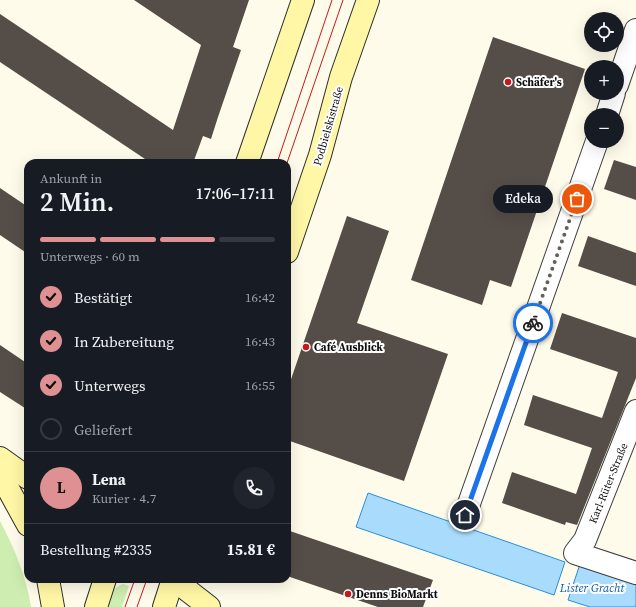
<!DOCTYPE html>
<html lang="de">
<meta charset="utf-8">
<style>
:root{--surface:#171b24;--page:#20242c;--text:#f1f3f6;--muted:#9ea1a6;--line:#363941;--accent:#df9093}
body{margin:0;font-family:"Source Serif 4",serif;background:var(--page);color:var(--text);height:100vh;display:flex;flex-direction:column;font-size:15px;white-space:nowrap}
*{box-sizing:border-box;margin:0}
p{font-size:13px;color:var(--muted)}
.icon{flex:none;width:22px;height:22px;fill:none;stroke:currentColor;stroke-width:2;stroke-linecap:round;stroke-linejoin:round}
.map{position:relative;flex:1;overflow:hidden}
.side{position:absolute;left:24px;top:159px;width:267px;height:424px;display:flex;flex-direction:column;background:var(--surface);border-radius:12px;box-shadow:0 4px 16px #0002}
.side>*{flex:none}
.buttons{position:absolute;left:584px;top:12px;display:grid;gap:8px}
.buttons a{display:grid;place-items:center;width:40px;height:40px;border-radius:50%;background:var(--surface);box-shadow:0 4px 16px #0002;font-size:20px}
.pin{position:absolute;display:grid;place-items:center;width:34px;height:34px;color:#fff;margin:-17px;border:2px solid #fff;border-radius:50%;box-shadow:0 1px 4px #0007}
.courier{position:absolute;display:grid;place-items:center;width:40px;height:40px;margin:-20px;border:3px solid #1a73e8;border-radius:50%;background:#fff;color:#222;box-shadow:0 1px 5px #0007}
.bubble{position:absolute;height:28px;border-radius:14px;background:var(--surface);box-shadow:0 4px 16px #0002;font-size:13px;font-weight:600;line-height:28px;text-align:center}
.overview em{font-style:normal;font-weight:600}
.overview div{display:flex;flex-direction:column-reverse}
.overview{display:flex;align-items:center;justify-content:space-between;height:68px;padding:0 16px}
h1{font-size:26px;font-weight:600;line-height:30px}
.bar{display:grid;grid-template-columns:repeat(4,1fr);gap:6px 4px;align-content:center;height:48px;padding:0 16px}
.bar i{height:5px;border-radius:3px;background:var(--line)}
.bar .on{background:var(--accent)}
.bar p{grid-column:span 4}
.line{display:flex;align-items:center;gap:10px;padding:0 16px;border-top:1px solid var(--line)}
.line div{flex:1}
.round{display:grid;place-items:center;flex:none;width:42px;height:42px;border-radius:21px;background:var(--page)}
ol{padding:0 16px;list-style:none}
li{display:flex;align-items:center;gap:12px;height:44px}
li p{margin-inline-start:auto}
li .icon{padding:4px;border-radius:50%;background:var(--accent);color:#111;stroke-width:4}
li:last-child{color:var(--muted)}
li i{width:22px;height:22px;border:2px solid var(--line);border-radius:50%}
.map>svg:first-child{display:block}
.green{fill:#ceedb0}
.water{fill:#a9dbfc;stroke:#298fda}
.building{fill:#554d47}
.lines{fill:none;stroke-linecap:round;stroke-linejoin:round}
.street-casing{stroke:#3f3f3f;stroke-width:24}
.secondary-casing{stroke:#2e2e2e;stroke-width:24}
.street{stroke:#fff;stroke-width:22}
.secondary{stroke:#fff7a5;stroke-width:22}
.tram{stroke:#c8171b;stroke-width:1}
.done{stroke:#61605a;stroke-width:4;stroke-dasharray:0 7.2}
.route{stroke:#1a73e8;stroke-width:5}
.poi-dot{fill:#c8171b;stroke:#fff;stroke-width:1.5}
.labels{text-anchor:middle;stroke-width:4;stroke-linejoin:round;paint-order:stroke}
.poi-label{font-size:11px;font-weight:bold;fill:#0c0c0c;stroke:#fff;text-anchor:start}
.street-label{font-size:11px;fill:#0c0c0c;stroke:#fff}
.water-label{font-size:12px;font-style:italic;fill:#0a5fa8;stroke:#fff}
</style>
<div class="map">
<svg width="636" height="607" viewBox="0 0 636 607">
<rect width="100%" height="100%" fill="#fffbea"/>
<g class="green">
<path d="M0 521C15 549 26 576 31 607H0Z"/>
<path d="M123 584 129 586 122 607H108C111 596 111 588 123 584Z"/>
</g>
<g class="water">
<path d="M368 493 565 562 554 595 356 527Z"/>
<path d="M580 564 636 584V607H590L568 600Z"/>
</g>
<g class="building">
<path d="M134 0H249L233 47 241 50 218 117 211 139 203 136 193 163H151L0 62V14L173 130 201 45Z"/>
<path d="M493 37 585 69 511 287 490 280 482 305 411 280Z"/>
<path d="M614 160 636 167V200L604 189Z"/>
<path d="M0 188 28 207V254L0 235Z"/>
<path d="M347 216 389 231 357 323 448 354 404 481 287 440V391Z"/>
<path d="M588 236 636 253V286L578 266Z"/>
<path d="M562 313 636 338V378L577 525 566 522 565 525 502 503 512 472 576 494 592 448 524 425 533 395 602 418 618 372 550 349Z"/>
<path d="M0 345 28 364V410L0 392Z"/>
<path d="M287 530 433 580 423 607H378L287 576Z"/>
</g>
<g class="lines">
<defs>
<g id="street">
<path d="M617 85 636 30"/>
<path d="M607 115 614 93"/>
<path d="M636 411 585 540 575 553 636 573"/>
<path d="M465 515 597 141"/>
</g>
<g id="secondary">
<path d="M247 163 303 0"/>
<path d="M287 252 320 155 341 77 368 0"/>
<path d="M0 458 28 478"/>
<path d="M0 474 28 525"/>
<path d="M48 579 53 607"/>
<path d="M173 579 209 607"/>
<path d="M96 607 105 579"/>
<path d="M164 607 173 579"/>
</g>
</defs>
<use href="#street" class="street-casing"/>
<use href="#secondary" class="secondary-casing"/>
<use href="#street" class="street"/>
<use href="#secondary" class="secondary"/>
<g class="tram">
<path d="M277 163 332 0"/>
<path d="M287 163 343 0"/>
<path d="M125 607 135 579"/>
<path d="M137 607 147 579"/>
</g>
</g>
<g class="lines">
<path class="done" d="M533 323 577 199"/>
<path class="route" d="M465 515 533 323"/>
</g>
<g class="poi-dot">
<circle cx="508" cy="82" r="4"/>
<circle cx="306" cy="347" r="4"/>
<circle cx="348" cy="594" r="4"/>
</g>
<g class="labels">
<g class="poi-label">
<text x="516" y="86">Schäfer's</text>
<text x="314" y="351">Café Ausblick</text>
<text x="356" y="598">Denns BioMarkt</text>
</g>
<g class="street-label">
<text transform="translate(328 126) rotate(-74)" y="4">Podbielskistraße</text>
<text transform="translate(608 483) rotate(-68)" y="4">Karl-Rüter-Straße</text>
</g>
<g class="water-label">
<text x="592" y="592">Lister Gracht</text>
</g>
</g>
</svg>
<div class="buttons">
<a><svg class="icon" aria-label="locate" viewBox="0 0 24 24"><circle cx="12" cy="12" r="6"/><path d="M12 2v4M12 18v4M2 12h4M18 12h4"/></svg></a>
<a>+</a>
<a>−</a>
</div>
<div class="pin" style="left:577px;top:199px;background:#ea580c"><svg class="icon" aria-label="bag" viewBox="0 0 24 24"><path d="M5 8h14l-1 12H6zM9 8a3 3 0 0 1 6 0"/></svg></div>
<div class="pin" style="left:465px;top:515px;background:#1f2937"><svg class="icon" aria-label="home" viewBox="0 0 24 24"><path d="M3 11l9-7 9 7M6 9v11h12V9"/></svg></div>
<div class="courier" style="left:533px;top:323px"><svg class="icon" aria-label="bike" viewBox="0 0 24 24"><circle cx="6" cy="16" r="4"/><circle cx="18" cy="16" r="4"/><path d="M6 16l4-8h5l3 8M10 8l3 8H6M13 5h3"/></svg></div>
<div class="bubble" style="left:493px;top:185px;width:60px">Edeka</div>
<section class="side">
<div class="overview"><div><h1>2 Min.</h1><p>Ankunft in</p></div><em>17:06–17:11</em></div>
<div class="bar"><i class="on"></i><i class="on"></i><i class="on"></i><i></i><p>Unterwegs · 60 m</p></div>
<ol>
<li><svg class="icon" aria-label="check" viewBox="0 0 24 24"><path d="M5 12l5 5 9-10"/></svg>Bestätigt<p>16:42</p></li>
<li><svg class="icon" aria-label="check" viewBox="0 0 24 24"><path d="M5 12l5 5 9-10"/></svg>In Zubereitung<p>16:43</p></li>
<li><svg class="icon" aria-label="check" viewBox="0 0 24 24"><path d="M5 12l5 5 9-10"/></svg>Unterwegs<p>16:55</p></li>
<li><i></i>Geliefert</li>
</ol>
<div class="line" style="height:72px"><b class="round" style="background:var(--accent);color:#111">L</b><div><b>Lena</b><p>Kurier · 4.7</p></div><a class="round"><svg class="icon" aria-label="phone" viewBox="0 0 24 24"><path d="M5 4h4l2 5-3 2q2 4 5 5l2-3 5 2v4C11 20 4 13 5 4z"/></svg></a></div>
<div class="line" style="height:52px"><div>Bestellung #2335</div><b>15.81 €</b></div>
</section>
</div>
